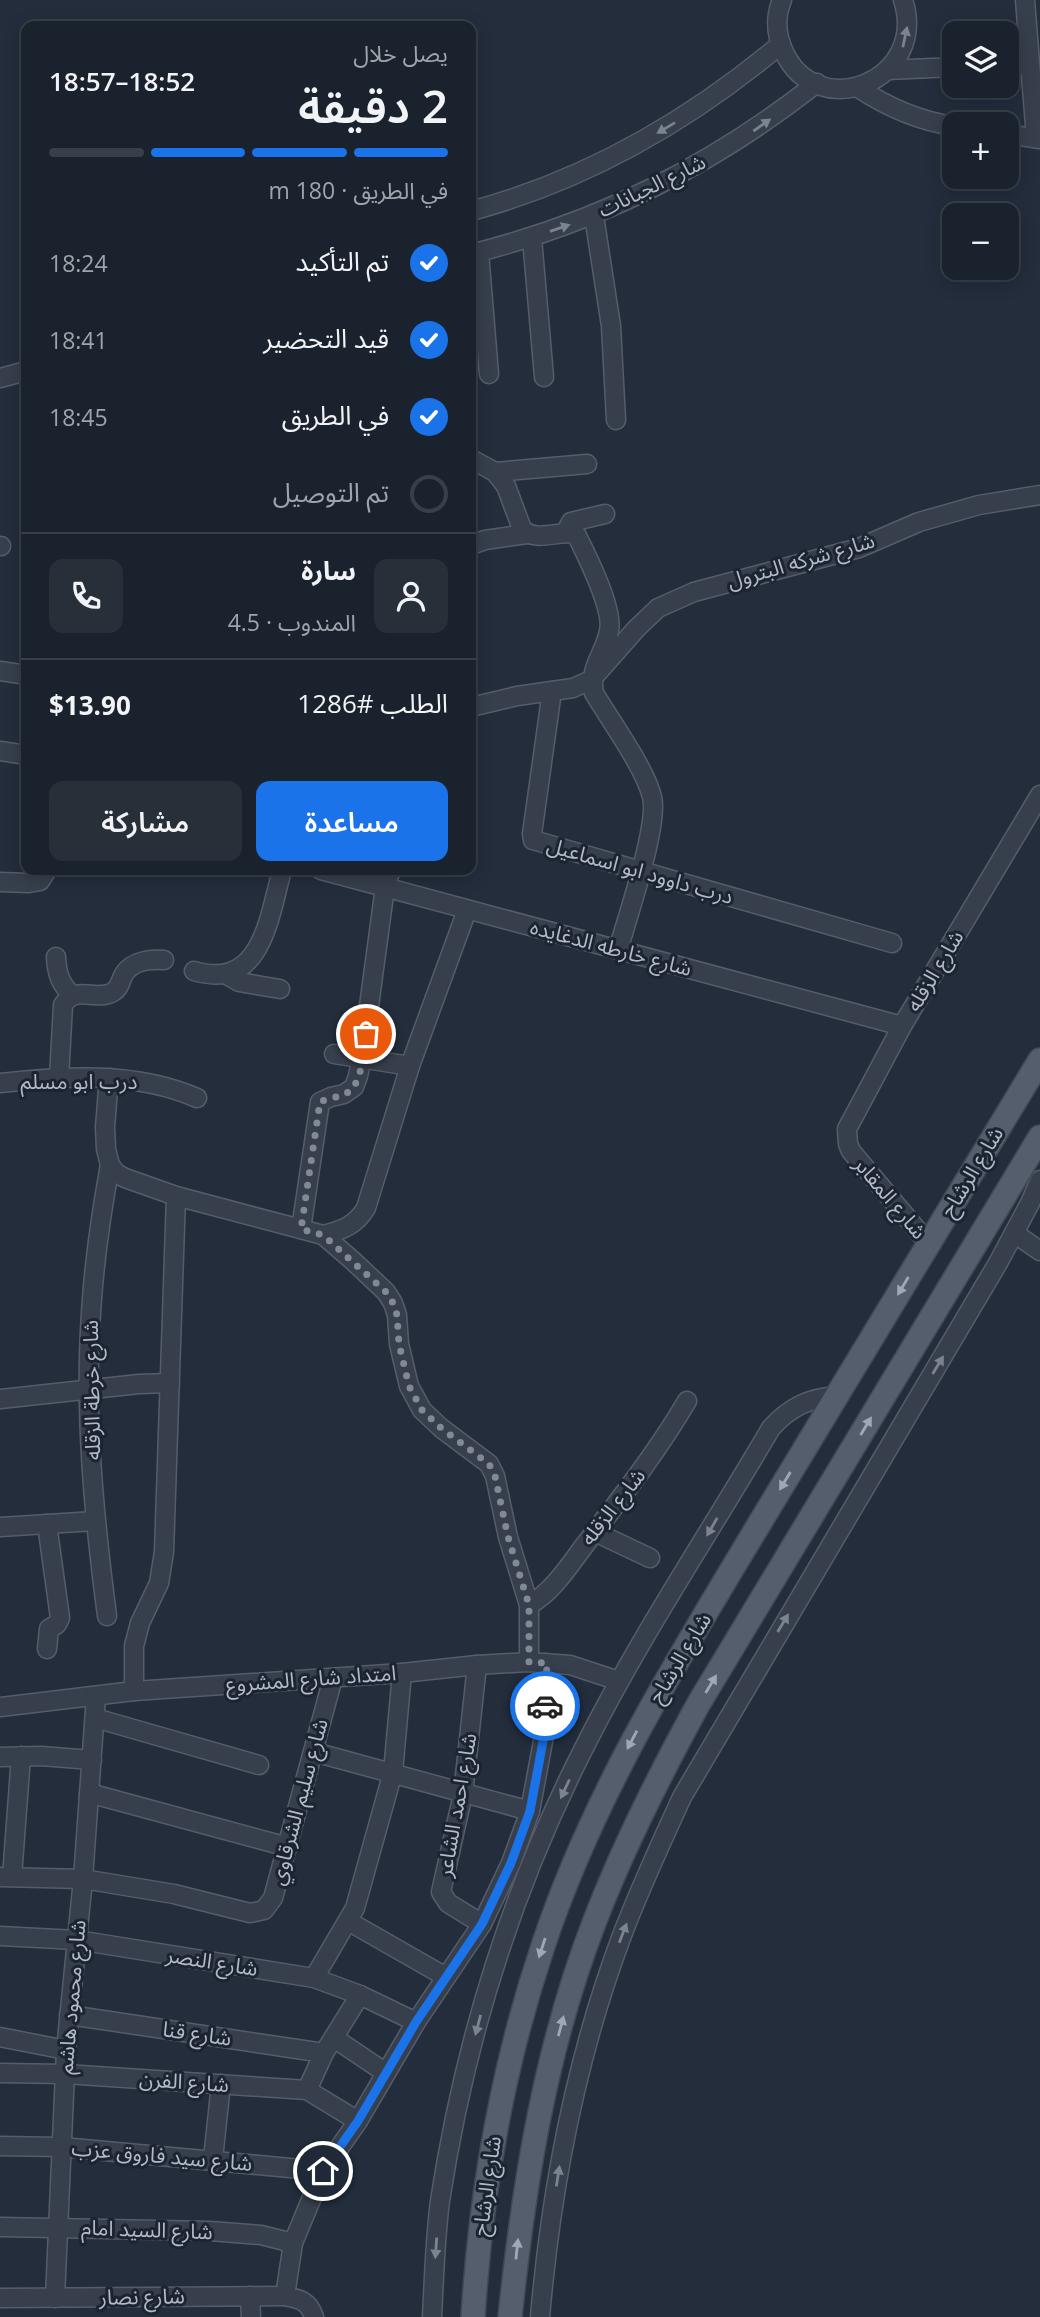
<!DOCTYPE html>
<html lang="ar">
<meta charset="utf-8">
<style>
:root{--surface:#1a222d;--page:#272f39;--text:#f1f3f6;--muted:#9fa4aa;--line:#383f49;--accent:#1a73e8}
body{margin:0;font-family:"Open Sans","Noto Sans Arabic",sans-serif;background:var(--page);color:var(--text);direction:rtl;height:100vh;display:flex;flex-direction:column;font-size:26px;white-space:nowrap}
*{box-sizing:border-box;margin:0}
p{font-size:23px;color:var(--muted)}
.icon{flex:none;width:38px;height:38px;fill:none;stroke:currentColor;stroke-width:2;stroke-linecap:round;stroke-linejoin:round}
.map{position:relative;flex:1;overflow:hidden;direction:ltr}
.panel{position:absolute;left:21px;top:21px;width:455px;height:854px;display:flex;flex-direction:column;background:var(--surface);border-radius:14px;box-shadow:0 4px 18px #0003,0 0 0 2px var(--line);direction:rtl}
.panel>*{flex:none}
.buttons{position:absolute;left:942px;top:21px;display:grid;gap:14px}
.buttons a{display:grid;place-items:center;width:77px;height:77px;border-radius:14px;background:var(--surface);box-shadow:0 4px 18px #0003,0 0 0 2px var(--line);font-size:35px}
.pin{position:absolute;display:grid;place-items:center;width:60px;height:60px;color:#fff;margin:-30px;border:4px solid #fff;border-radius:50%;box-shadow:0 2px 7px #0007}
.courier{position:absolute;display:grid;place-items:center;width:70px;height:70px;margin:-35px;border:5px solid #1a73e8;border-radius:50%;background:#fff;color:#222;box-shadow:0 2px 9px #0007}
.summary em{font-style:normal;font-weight:600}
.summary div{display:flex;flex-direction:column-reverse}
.summary{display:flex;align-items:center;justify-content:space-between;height:119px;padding:0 28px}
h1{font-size:46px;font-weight:600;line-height:52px}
.bar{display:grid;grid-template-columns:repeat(4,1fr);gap:10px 7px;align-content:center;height:84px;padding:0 28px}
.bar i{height:9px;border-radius:5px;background:var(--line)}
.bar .selected{background:var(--accent)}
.bar p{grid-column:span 4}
.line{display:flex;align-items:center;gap:18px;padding:0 28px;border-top:2px solid var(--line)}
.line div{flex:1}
.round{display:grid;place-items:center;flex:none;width:74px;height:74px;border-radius:14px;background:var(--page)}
ol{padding:0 28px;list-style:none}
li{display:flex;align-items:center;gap:21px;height:77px}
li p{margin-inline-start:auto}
li .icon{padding:7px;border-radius:50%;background:var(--accent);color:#fff;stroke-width:4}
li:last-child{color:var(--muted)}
li i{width:38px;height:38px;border:4px solid var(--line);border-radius:50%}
.cta{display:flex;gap:14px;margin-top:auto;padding:14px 28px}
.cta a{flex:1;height:80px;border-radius:14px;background:var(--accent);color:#fff;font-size:28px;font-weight:600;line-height:80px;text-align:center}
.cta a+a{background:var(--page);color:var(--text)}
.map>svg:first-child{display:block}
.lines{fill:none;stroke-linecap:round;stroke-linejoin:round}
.minor-casing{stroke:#555d6a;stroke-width:21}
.major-casing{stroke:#404855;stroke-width:26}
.minor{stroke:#373f4c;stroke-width:18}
.major{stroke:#555e6c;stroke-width:23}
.oneway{fill:#7b8390}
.oneway2{fill:#a0a8b5}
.done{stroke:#818996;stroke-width:7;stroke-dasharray:0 12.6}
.route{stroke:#1a73e8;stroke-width:9}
.labels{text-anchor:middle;stroke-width:6;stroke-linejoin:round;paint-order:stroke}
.street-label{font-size:21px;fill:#b3bac7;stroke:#1c2431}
</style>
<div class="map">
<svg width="1040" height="2317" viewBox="0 0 1040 2317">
<rect width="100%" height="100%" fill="#232d3c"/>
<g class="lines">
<defs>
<g id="minor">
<path d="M782 0C775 17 776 35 784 52 818 125 929 80 903 0"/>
<path d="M1025 0 1036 138"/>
<path d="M1006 66 1030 65"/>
<path d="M888 70 954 67"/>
<path d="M857 87C887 107 918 121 954 126"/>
<path d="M1006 134 1040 139"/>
<path d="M471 211C587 180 689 121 781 44"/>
<path d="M594 216 611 326 616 420"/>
<path d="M532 238 544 377"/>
<path d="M479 252 489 374"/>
<path d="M471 254C602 221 711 166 817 83"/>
<path d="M0 378 26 371"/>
<path d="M471 459 495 472 506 486 522 529C536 543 558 530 576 534 586 554 614 609 609 631 604 656 589 665 594 693 610 720 645 768 652 797 659 824 627 919 618 950"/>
<path d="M495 472 587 464"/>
<path d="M566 532 571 522 605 514"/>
<path d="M471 545 485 540 527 534"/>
<path d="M0 546H1"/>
<path d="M0 671 26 675"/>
<path d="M552 691 532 834 533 840 892 943"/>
<path d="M471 707 517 696 573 688 591 680 636 629 658 608 694 592 859 548 919 522 979 505 1040 495"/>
<path d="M0 751 26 755"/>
<path d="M321 870 902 1026"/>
<path d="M0 882 29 883 40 881 47 870"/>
<path d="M56 957C57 974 60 984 73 996"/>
<path d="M194 971C262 991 269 917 282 870"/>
<path d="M225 974 239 982 280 989"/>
<path d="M334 1054 410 1066"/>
<path d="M59 1078 63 1005C75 984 96 1002 113 992 120 988 120 981 124 974 132 961 150 959 164 960"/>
<path d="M109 1078 105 1127 106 1149 110 1165 116 1173 125 1178 176 1196 323 1235C343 1230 356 1225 366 1208L410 1066 467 910"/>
<path d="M0 1083C66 1076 135 1071 197 1098"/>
<path d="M301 1229 320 1102 331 1097 344 1094 354 1087 358 1076 362 1058 385 887 391 870"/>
<path d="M1014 1233 1040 1251"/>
<path d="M323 1235 352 1260 386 1292 393 1303 397 1315 399 1344 409 1386 422 1410 441 1428 489 1464 495 1476 508 1537 529 1605V1662"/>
<path d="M929 1244 851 1151 848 1144 847 1129 902 1026 1040 795"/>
<path d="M0 1399 139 1384 170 1383"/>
<path d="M0 1527 95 1521"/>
<path d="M595 1532 650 1558"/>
<path d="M529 1605C554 1591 570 1564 587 1542 623 1495 657 1452 687 1401"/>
<path d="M107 1616C94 1516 84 1414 91 1313 94 1263 101 1214 110 1165"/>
<path d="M47 1649 49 1629 57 1624 60 1618 47 1524"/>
<path d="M477 1665 463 1794 441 1892 448 1903 482 1924"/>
<path d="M134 1691V1646L140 1623 159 1583 164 1552 176 1196"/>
<path d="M0 1707 134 1691 402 1673 477 1665 529 1662 570 1665 619 1681"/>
<path d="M95 1718 259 1765"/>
<path d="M314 1752 530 1811"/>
<path d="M0 1757 41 1756 92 1760"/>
<path d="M89 1793 288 1847"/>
<path d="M0 1877 83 1879 174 1894 250 1913 264 1910 273 1898 333 1678"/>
<path d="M12 1877 21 1756"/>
<path d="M348 1921 446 1977"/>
<path d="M0 1936 77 1940 314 1978 360 1995 416 2022"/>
<path d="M314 1978 355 1908 393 1772 402 1673"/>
<path d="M69 2015 324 2053"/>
<path d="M0 2037 66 2050"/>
<path d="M334 2038 386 2073"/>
<path d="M0 2073 65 2074 307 2090 358 2121"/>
<path d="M307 2090 324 2053 360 1995"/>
<path d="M0 2146 62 2147 323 2171"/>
<path d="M213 2159 221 2084"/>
<path d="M0 2227 210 2231 261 2235 293 2243"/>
<path d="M250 2296 251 2317"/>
<path d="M0 2298 285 2296"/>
<path d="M55 2298 66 2050 83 1879 96 1696"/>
<path d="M314 2317C309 2301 300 2299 285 2296L293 2243 323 2171 358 2121 416 2022 482 1924 511 1863 530 1811 544 1736 546 1663"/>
<path d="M432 2317C434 2279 435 2239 440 2201 464 2044 512 1889 584 1748 639 1638 709 1534 771 1428 790 1407 809 1398 837 1396"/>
<path d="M540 2317C551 2189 576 2059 621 1938 639 1890 661 1843 682 1797L998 1263 1030 1203 1040 1180"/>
</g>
<g id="major">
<path d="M473 2317C481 2188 502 2068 543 1946 594 1792 681 1654 764 1516 856 1364 948 1212 1040 1060"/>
<path d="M510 2317C524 2183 545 2050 594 1923 623 1847 660 1774 699 1703L1040 1137"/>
</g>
</defs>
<use href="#minor" class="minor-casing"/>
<use href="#major" class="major-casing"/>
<use href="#minor" class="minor"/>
<use href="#major" class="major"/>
</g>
<defs><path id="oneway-solid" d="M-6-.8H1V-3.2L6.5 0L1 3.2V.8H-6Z" transform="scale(1.75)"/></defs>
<g class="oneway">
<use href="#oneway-solid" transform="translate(905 37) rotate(-78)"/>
<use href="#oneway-solid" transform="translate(762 125) rotate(-35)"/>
<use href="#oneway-solid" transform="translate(666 128) rotate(149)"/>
<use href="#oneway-solid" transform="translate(560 228) rotate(-19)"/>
<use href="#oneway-solid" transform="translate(938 1365) rotate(-59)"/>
<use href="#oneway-solid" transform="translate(712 1527) rotate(120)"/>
<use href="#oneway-solid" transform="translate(783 1623) rotate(-59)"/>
<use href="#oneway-solid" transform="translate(565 1789) rotate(115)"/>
<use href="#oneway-solid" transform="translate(623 1933) rotate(-69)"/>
<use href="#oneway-solid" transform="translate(478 2025) rotate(105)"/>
<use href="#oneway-solid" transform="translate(558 2176) rotate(-81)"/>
<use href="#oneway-solid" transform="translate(436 2248) rotate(94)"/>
</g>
<g class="oneway2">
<use href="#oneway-solid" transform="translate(903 1286) rotate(121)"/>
<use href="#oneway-solid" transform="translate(866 1426) rotate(-59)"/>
<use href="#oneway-solid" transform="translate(785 1481) rotate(121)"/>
<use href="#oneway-solid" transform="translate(711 1684) rotate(-59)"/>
<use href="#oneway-solid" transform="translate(632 1740) rotate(118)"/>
<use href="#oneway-solid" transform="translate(542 1948) rotate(108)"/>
<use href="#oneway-solid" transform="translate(561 2026) rotate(-75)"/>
<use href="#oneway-solid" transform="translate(517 2249) rotate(-84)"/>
</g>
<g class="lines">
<path class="done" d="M366 1034C363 1051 363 1083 347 1093 339 1097 328 1098 320 1102L301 1229 323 1235 386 1292 393 1303 397 1315 399 1344 409 1386 422 1410 441 1428 489 1464 495 1476 508 1537 529 1605V1662L547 1663 545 1706"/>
<path class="route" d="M323 2171 358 2121 416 2022 482 1924 511 1863 530 1811 544 1736 545 1706"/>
</g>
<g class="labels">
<g class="street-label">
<text transform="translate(652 186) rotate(-26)" y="7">شارع الجبانات</text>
<text transform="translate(801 561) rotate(-16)" y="7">شارع شركه البترول</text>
<text transform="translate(640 871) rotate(16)" y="7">درب داوود ابو اسماعيل</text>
<text transform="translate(611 948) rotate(15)" y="7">شارع خارطه الدغايده</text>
<text transform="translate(935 971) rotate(-59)" y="7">شارع الزقله</text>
<text x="79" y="1089">درب ابو مسلم</text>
<text transform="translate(972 1172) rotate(-59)" y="7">شارع الرشاح</text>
<text transform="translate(890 1198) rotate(50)" y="7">شارع المقابر</text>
<text transform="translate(92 1390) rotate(-91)" y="7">شارع خرطة الزقله</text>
<text transform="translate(613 1507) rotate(-52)" y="7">شارع الزقله</text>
<text transform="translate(680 1658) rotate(-59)" y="7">شارع الرشاح</text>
<text transform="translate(311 1679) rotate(-4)" y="7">امتداد شارع المشروع</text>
<text transform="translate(299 1802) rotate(-75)" y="7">شارع سليم الشرقاوي</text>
<text transform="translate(457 1805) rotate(-80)" y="7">شارع احمد الشاعر</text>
<text transform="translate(212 1962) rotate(9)" y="7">شارع النصر</text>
<text transform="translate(72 1997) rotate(-85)" y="7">شارع محمود هاشم</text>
<text transform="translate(197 2034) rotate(8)" y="7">شارع قنا</text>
<text transform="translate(184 2082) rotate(4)" y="7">شارع الفرن</text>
<text transform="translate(162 2156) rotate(5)" y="7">شارع سيد فاروق عزب</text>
<text transform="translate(487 2186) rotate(-82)" y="7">شارع الرشاح</text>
<text transform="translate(147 2230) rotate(2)" y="7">شارع السيد امام</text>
<text transform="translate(142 2297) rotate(-1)" y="7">شارع نصار</text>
</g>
</g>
</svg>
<div class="buttons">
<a><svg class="icon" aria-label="layers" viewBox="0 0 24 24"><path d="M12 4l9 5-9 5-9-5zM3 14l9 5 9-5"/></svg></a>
<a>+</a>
<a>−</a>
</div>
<div class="pin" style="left:366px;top:1034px;background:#ea580c"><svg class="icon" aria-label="bag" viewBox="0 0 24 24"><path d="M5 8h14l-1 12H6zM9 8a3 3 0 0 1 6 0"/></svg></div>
<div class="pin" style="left:323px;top:2171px;background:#1f2937"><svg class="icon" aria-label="home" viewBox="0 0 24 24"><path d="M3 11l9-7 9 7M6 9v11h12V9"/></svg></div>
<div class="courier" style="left:545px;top:1706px"><svg class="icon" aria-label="car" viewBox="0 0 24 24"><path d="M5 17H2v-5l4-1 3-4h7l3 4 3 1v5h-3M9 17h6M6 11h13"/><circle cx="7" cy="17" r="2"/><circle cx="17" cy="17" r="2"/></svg></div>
<section class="panel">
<div class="summary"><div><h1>2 دقيقة</h1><p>يصل خلال</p></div><em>18:52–18:57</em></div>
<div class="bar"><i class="selected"></i><i class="selected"></i><i class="selected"></i><i></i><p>في الطريق · 180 m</p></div>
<ol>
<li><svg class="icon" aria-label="check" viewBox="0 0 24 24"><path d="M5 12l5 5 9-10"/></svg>تم التأكيد<p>18:24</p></li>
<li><svg class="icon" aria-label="check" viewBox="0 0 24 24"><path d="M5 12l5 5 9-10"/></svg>قيد التحضير<p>18:41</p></li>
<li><svg class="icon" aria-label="check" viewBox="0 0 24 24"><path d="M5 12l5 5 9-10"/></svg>في الطريق<p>18:45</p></li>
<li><i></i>تم التوصيل</li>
</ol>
<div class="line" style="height:126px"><a class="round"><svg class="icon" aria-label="person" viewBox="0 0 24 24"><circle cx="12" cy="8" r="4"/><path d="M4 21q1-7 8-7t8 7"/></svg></a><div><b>سارة</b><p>المندوب · 4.5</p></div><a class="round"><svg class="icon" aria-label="phone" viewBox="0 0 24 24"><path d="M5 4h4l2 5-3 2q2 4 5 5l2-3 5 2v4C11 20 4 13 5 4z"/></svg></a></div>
<div class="line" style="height:91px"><div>الطلب #1286</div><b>$13.90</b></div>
<div class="cta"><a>مساعدة</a><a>مشاركة</a></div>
</section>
</div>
